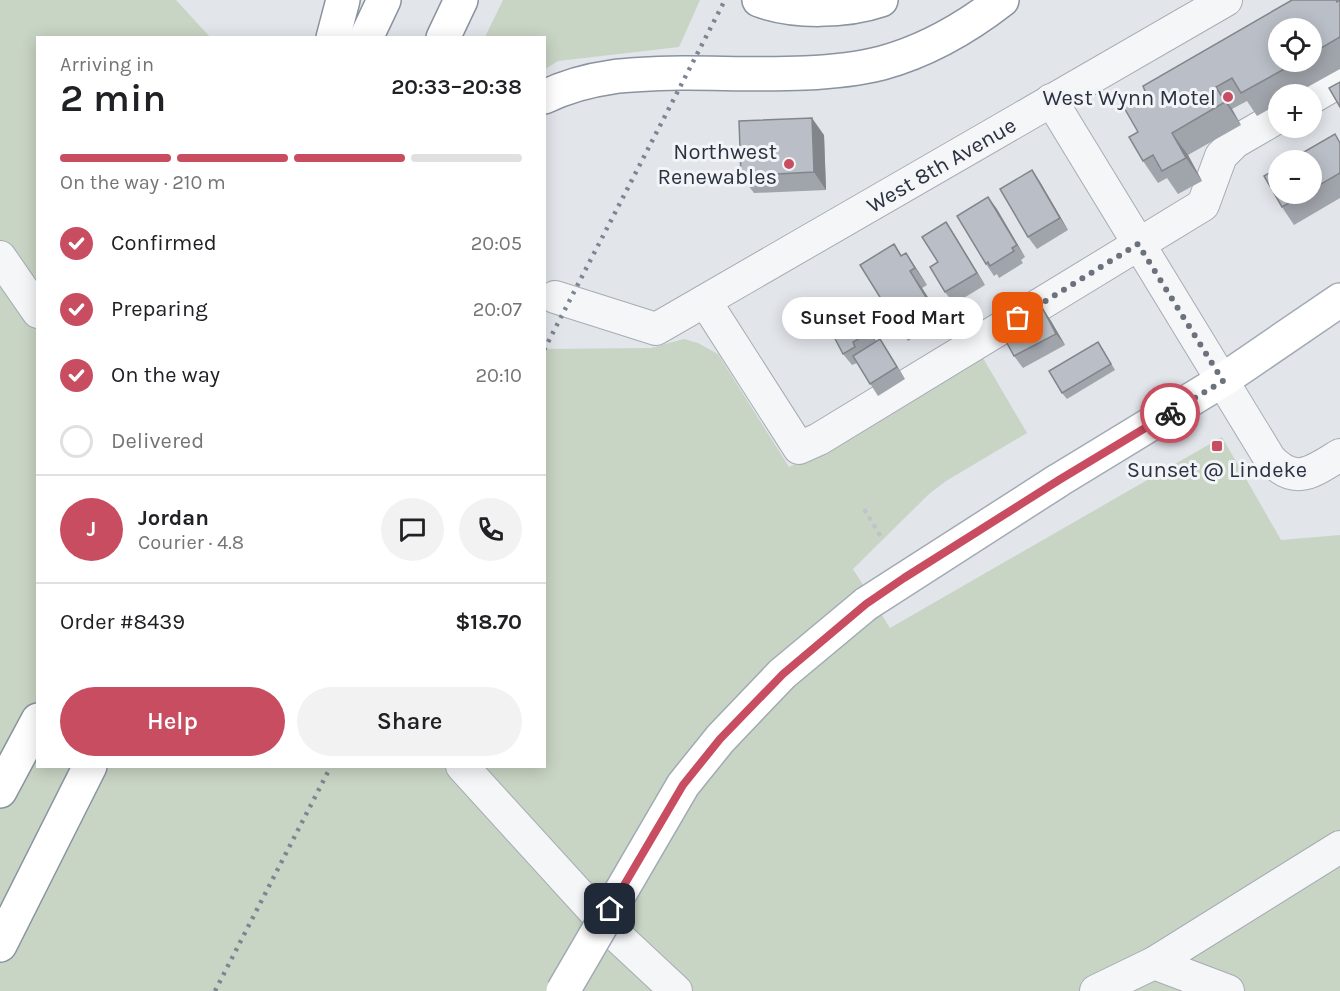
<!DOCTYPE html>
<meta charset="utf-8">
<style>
:root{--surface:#fff;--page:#f2f2f2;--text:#202124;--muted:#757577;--line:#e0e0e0;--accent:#c94d60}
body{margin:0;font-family:Karla,sans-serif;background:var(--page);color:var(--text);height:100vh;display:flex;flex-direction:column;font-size:22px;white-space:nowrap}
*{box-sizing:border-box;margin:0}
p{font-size:20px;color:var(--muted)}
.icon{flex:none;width:33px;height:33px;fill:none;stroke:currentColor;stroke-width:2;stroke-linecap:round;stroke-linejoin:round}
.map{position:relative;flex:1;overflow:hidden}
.details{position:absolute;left:36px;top:36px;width:510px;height:732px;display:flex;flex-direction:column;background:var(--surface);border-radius:0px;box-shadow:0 3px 15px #0003}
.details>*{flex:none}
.tools{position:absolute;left:1268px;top:18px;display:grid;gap:12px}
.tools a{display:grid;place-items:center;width:54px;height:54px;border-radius:50%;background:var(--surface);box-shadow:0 3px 15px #0003;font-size:30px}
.pin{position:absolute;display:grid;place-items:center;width:51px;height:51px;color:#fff;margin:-26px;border-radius:12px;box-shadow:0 3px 9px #0006}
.courier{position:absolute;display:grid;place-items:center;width:60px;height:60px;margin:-30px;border:4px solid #c94d60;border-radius:50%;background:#fff;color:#222;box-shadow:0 2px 8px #0007}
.bubble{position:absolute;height:42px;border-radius:21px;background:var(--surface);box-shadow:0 3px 15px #0003;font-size:20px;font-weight:600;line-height:42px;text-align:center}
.overview em{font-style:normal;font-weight:600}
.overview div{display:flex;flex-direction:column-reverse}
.overview{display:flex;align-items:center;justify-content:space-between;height:102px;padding:0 24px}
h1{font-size:39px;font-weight:600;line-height:45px}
.bar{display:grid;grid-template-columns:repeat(4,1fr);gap:9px 6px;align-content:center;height:72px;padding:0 24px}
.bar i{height:8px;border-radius:4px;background:var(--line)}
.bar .current{background:var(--accent)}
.bar p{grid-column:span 4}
.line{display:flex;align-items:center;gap:15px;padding:0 24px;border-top:2px solid var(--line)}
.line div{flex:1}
.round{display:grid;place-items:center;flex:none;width:63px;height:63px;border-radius:32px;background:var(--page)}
ol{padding:0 24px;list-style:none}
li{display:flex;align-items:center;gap:18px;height:66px}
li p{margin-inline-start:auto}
li .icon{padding:6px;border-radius:50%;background:var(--accent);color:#fff;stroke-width:4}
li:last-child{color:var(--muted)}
li i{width:33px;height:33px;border:3px solid var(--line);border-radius:50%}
.cta{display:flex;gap:12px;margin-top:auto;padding:12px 24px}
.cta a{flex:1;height:69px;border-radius:36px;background:var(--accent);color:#fff;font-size:24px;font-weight:600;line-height:69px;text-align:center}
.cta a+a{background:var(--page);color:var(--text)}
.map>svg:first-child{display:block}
.green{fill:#c8d4c4}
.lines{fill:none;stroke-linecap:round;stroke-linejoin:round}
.minor-casing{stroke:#a7acb4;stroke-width:34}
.major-casing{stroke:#a2aab5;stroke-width:36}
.highway-casing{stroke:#8a93a0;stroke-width:36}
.path{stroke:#c0c3c9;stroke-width:4;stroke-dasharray:4.5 4.5;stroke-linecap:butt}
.minor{stroke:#f5f6f8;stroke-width:32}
.major{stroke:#fff;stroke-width:33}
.highway{stroke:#fff;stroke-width:33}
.rail{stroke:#7c8593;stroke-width:4.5;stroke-dasharray:3 6;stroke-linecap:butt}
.major-bridge-casing{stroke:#a2aab5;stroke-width:36;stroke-linecap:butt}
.major-bridge{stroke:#fff;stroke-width:33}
.wall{fill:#a0a4ab;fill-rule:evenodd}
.shaded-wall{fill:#82868b}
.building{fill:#babfc7;stroke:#82868b;stroke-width:1.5}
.done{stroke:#6b717d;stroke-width:6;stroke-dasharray:0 10.8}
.route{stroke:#c94d60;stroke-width:8}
.poi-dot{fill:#c94d60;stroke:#f2f4f7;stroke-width:2}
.labels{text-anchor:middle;stroke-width:6;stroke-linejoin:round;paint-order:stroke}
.poi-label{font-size:22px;fill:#2b3342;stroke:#f2f4f7;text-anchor:end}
.street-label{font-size:22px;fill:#2b3342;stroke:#f2f4f7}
</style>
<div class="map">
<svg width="1340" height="991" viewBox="0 0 1340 991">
<rect width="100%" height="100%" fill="#e2e5ea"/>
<g class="green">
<path d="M0 0H176L210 37 38 38V766H544L545 349 651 348 684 339 698 343 718 354 789 467 815 453 980 353 1027 433 946 481 929 494 853 569 890 628 1222 437 1281 540 1340 535V991H0Z"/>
<path d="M503 0H700L679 47 558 61 545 69 544 38 485 37Z"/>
</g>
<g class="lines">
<defs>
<g id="minor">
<path d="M1311 98 1340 81"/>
<path d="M1051 100 1270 459C1296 486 1312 472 1340 455"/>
<path d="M0 257 38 312"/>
<path id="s1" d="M555 297 656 329 1226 0"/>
<path d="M705 301 799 448 819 439 1203 205 1221 156 1235 142 1278 117"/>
<path d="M462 766 615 934 676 991"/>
<path d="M1154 963 1340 847"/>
<path d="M1096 991 1154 963 1228 991"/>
</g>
<path id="major" d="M866 604 1059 480 1223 380 1340 300"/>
<g id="highway">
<path d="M759 0C794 13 846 12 881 0"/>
<path d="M333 38 343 0"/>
<path d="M366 38 384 0"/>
<path d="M443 38 461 0"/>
<path d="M544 97C592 74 635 74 687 73 748 73 823 78 882 63 926 51 966 28 1002 0"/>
<path d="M0 791 38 720"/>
<path d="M0 945 90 766"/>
</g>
</defs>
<use href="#minor" class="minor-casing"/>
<use href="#major" class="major-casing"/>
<use href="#highway" class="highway-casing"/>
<path class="path" d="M864 509 881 537"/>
<use href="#minor" class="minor"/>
<use href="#major" class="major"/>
<use href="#highway" class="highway"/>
<g class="rail">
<path d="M544 350 725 0"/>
<path d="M215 991 331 766"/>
</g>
<defs>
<path id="major-bridge" d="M563 991 683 785 720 739 782 674 866 604"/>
</defs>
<use href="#major-bridge" class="major-bridge-casing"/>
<use href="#major-bridge" class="major-bridge"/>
</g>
<g class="wall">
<path d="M1292 0H1340V69L1295 94H1278V104L1257 116 1247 101 1232 109 1241 125 1188 155 1202 181 1178 194 1167 178 1158 183 1143 161 1138 132 1145 91ZM1311 28V62H1278Z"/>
<path d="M824 135 826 190 754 193 741 176Z"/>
<path d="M1340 142V198L1294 225 1282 207 1278 194H1311V160Z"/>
<path d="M1032 170 1040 182 1068 230 1037 249 1028 237Z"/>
<path d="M988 197 1025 257 1021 260 1023 263 999 278 997 274 994 276 986 264Z"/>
<path d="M954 234 985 285 954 304 945 292Z"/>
<path d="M894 244 902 256 906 253 918 271 927 285 922 288 942 319 908 341 896 323Z"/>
<path d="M1043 309 1051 321 1065 345 1023 368 1014 356Z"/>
<path d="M863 318 876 342 880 339 905 379 878 396 857 363 852 365 843 354 834 329Z"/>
<path d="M1102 348 1115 370 1067 399 1062 393Z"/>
</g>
<g class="shaded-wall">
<path d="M1216 87 1232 109 1241 125 1225 102Z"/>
<path d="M812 118 824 135 826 190 814 172Z"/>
<path d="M1172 133 1188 155 1202 181 1186 158Z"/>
<path d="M1032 170 1040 182 1068 230 1060 218Z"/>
<path d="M988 197 997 209 1025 257 1017 245Z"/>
<path d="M946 222 954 234 985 285 977 273Z"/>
<path d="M906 253 918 271 927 285 915 268Z"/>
<path d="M910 271 922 288 942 319 929 302Z"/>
<path d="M854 306 863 318 878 345 869 333Z"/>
<path d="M1043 309 1051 321 1065 345 1056 334Z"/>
<path d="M880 339 888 351 905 379 897 367Z"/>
</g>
<g class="building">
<path d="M1292 0H1336L1337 2 1340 0V37L1311 54V28H1278V62H1297L1241 93 1232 78 1216 87 1225 102 1172 133 1186 158 1162 171 1153 155 1143 161 1129 137 1138 132 1122 104 1145 91 1143 86Z"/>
<path d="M1340 82V107L1329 88Z"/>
<path d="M812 118 814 172 741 176 739 121Z"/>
<path d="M1335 134 1340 143V173L1311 190V160H1290Z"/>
<path d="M1278 168V194H1305L1282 207 1264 176Z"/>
<path d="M1032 170 1060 218 1028 237 1000 189Z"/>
<path d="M988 197 1017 245 1012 248 1014 251 990 266 988 262 986 264 957 216Z"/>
<path d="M946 222 977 273 945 292 930 267 938 262 922 237Z"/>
<path d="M894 244 901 256 906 253 915 268 910 271 929 302 896 323 860 265Z"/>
<path d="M854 306 869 333 853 342 855 347 843 354 831 331 834 329 829 320Z"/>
<path d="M1043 309 1056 334 1014 356 1001 332Z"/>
<path d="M880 339 897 367 870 384 853 356Z"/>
<path d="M1098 342 1111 364 1062 393 1049 371Z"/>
</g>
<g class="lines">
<path class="done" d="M1018 318 1138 244 1223 381 1170 413"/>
<path class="route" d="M610 909 683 785 720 739 783 674 866 604 904 578 1059 480 1170 413"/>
</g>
<g class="poi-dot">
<circle cx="1228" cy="97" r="6"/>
<circle cx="789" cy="164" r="6"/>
<rect x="1211" y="440" width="12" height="12" rx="3"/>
</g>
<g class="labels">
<g class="poi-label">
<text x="1216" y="105">West Wynn Motel</text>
<text x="777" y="159">Northwest<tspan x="777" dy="25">Renewables</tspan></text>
<text x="1217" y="477" text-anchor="middle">Sunset @ Lindeke</text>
</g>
<g class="street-label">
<text dy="8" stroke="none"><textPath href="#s1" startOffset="435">West 8th Avenue</textPath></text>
</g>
</g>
</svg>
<div class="tools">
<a><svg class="icon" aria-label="locate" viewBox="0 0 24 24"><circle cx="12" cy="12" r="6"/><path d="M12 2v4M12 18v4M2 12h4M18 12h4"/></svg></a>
<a>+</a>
<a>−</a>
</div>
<div class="pin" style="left:1018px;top:318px;background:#ea580c"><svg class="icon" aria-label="bag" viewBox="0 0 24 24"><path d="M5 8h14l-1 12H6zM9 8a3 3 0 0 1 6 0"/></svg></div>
<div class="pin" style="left:610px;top:909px;background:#1f2937"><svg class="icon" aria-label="home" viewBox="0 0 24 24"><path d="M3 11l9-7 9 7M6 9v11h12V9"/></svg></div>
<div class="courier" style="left:1170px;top:413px"><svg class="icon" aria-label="bike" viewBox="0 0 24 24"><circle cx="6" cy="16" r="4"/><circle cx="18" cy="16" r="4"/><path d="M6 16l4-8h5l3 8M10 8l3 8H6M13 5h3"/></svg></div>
<div class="bubble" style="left:782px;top:297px;width:201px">Sunset Food Mart</div>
<section class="details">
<div class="overview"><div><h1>2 min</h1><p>Arriving in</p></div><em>20:33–20:38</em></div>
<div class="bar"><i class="current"></i><i class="current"></i><i class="current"></i><i></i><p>On the way · 210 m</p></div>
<ol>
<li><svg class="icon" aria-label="check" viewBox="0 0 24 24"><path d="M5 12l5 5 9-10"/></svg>Confirmed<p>20:05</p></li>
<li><svg class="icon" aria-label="check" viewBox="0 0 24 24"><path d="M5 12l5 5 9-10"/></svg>Preparing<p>20:07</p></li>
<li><svg class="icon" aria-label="check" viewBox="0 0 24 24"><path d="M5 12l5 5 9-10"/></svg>On the way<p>20:10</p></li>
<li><i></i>Delivered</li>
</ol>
<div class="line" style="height:108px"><b class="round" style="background:var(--accent);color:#fff">J</b><div><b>Jordan</b><p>Courier · 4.8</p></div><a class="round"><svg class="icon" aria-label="chat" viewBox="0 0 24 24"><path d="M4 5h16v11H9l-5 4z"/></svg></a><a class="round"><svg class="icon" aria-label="phone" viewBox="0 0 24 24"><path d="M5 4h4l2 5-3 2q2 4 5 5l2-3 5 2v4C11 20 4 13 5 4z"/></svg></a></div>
<div class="line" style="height:78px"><div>Order #8439</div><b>$18.70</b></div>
<div class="cta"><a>Help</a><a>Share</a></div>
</section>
</div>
